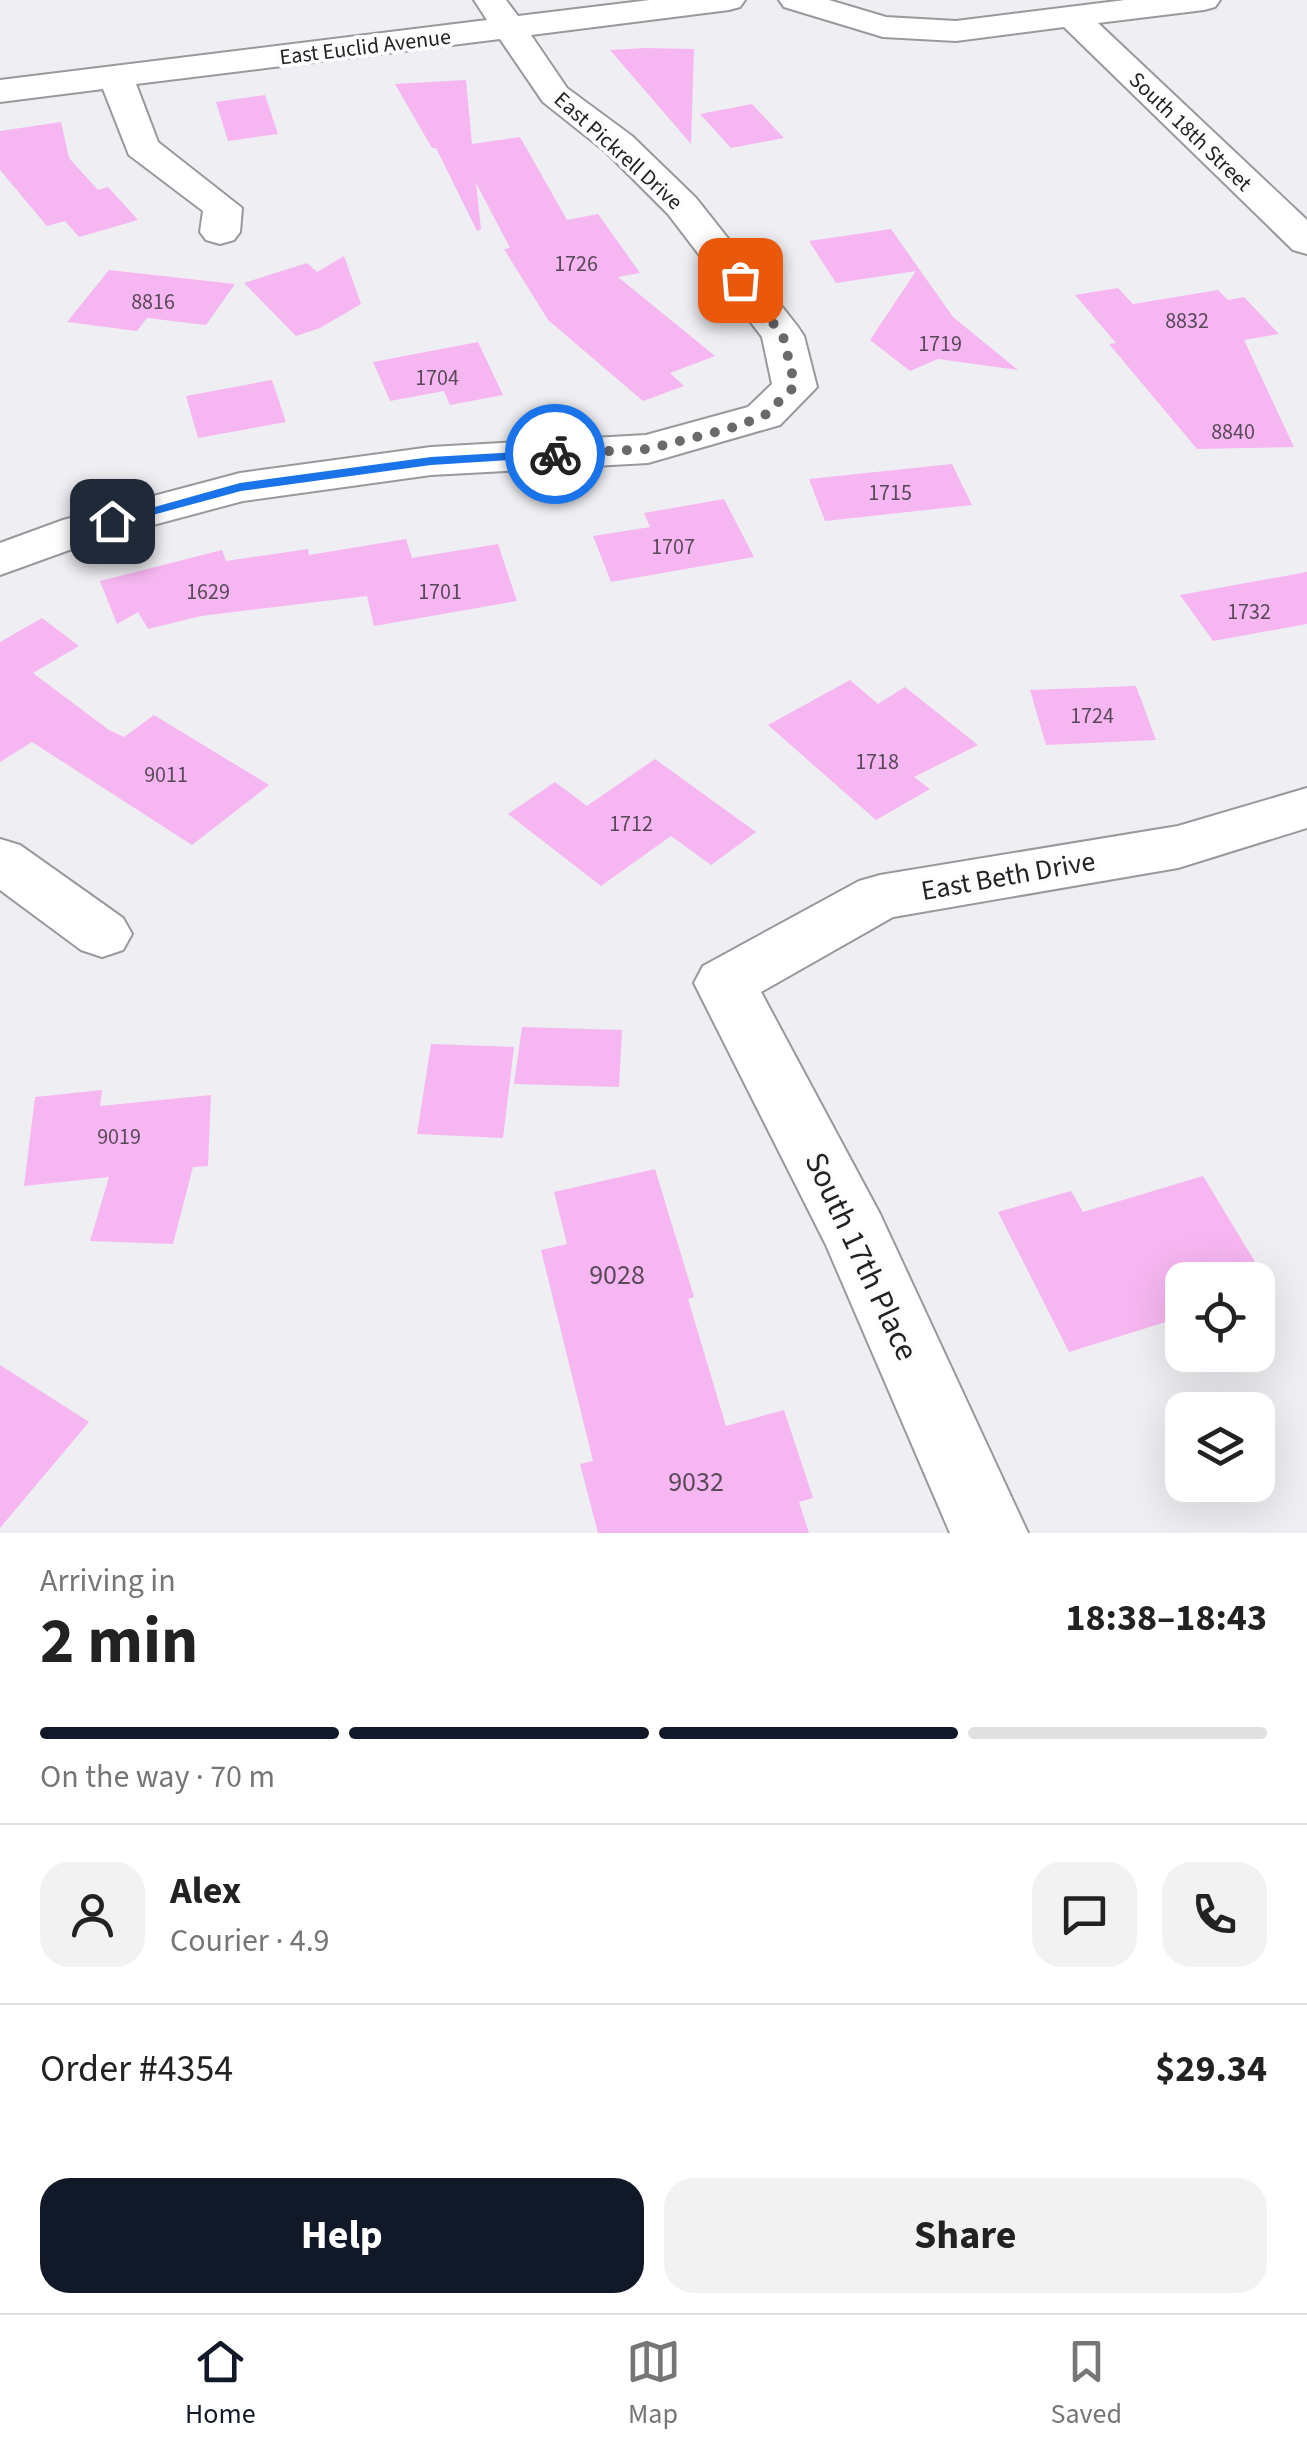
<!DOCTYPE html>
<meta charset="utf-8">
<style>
:root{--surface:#fff;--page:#f2f2f2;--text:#222;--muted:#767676;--line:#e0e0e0;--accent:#111827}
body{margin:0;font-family:"Source Sans 3",sans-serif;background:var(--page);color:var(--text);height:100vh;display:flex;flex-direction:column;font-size:38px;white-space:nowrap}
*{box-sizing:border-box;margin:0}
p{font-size:32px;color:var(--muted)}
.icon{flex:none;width:55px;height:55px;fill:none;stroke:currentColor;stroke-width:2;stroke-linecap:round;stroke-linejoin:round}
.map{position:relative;height:1533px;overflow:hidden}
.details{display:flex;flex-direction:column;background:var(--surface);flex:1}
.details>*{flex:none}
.controls{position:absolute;left:1165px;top:1262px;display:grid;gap:20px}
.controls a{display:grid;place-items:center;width:110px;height:110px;border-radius:20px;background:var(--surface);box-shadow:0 10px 40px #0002;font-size:50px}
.pin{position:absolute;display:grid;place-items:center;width:85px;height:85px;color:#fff;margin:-42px;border-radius:20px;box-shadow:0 5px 15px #0006}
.courier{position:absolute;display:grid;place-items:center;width:100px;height:100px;margin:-50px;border:8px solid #1a73e8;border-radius:50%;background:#fff;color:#222;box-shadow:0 2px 12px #0007}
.overview em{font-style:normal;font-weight:700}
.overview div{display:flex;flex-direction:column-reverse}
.overview{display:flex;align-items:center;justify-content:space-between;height:170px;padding:0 40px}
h1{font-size:65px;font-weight:700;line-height:75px}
.bar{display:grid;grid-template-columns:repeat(4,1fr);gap:15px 10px;align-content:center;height:120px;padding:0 40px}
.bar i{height:12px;border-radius:8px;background:var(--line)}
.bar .on{background:var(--accent)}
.bar p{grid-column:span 4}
.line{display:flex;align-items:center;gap:25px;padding:0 40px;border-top:2px solid var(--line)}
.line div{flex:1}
.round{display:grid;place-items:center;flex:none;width:105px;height:105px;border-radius:30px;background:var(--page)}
.button{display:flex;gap:20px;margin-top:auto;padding:20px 40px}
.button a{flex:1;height:115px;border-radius:30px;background:var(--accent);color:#fff;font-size:40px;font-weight:700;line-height:115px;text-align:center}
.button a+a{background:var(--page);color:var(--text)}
.dock{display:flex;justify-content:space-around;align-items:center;height:140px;border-top:2px solid var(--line);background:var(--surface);font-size:28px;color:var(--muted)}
.dock a{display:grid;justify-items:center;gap:5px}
.dock .on{color:var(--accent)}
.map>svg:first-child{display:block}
.building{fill:#f6b6f1}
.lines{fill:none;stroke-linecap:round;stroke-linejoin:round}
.street-casing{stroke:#99989c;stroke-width:4}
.street{fill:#fff;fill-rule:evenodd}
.route{fill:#1a73e8}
.done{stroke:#6a6a6d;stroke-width:10;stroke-dasharray:0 18}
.labels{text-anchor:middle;stroke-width:8;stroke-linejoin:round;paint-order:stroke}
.far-street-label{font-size:22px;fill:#232325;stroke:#fdfdff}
.number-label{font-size:22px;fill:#584858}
.street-label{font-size:28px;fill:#232325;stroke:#fdfdff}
.near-number-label{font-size:28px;fill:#584858}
.near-street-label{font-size:32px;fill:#232325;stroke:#fdfdff}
</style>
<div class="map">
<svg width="1307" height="1533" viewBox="0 0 1307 1533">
<rect width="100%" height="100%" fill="#efeff3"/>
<g class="building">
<path d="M645 48 694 49 691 144 610 50Z"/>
<path d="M466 80 472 144 520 137 567 220 598 214 640 273 618 277 715 356 670 373 684 386 643 401 548 320 504 249 510 248 476 183 481 229 477 231 436 148H432L395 84Z"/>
<path d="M265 95 278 134 228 141 216 102Z"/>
<path d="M752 104 784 138 731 148 700 114Z"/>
<path d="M61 122 69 158 98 190 108 187 138 220 79 237 65 221 47 226 0 170V131Z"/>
<path d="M891 229 953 317 1018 370 938 359 910 371 870 340 916 271 836 283 809 241Z"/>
<path d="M344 256 361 304 320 328 296 336 244 283 307 263 317 272Z"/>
<path d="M109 270 235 284 206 325 147 318 137 331 67 322Z"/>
<path d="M1118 288 1133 304 1218 290 1228 300 1244 297 1279 334 1244 340 1294 447 1197 449 1109 344 1116 343 1075 295Z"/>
<path d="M478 342 503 395 450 405 444 391 390 401 373 362Z"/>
<path d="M272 380 286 422 198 438 186 396Z"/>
<path d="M952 464 972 505 825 521 809 479Z"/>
<path d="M724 499 754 557 611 582 593 536 650 527 644 513Z"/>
<path d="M406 539 412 558 498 544 517 601 374 626 367 596 201 616 148 629 138 612 117 624 100 581 222 550 226 561 308 549 309 555Z"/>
<path d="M1307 572V624L1213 641 1180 595Z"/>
<path d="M42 618 79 646 33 673 109 730 124 737 154 715 269 785 192 845 32 742 0 762V642Z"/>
<path d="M850 680 878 704 905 687 978 745 914 777 930 789 876 820 768 725Z"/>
<path d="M1136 686 1156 740 1046 745 1030 690Z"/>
<path d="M655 759 756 832 711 865 671 836 601 886 508 814 555 782 587 806Z"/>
<path d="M522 1027 622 1030 619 1087 514 1084Z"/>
<path d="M431 1044 514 1047 503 1138 417 1134Z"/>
<path d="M102 1090 100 1106 211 1095 208 1166 193 1167 173 1244 90 1241 109 1177 24 1186 35 1097Z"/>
<path d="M655 1169 694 1297 688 1299 726 1426 784 1410 813 1498 799 1502 809 1533H598L580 1464 593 1461 541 1250 567 1244 554 1192Z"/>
<path d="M1203 1176 1266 1280H1182V1317L1069 1352 998 1212 1071 1191 1083 1212Z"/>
<path d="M0 1365 89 1422 0 1528Z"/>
</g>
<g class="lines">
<defs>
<g id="street">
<path d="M474 0H506L518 16 650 0H745L740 7 729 10 531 35 567 88 632 136 696 198 798 327 804 336 817 387 780 425 648 463 431 475 243 501 97 540 0 575V543L63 520 240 473 431 447 646 435 748 407 772 384 762 337 668 214 606 152 543 102 500 39 136 84 158 142 242 208 240 232 234 240 220 244 206 240 200 232 203 211 129 155 103 89 0 102V80L487 20Z"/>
<path d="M779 0H829L886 17 956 21 1125 0H1220L1215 7 1204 10 1098 23 1307 220V254L1293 250 1064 27 956 41 883 37 784 7Z"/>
<path d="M1307 788V828L1178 868 893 917 761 992 880 1214 1028 1533H950L826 1245 694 983 703 966 859 881 880 875 1178 826Z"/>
<path d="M0 839 20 845 123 918 132 934 123 950 102 957 81 950 0 890Z"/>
</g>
</defs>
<use href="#street" class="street-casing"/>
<use href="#street" class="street"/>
</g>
<path class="route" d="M555 450 562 454 560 457 431 465 241 491 112 526 105 521 240 483 431 457Z"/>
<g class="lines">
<path class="done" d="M555 454 648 449 728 429 764 416 795 386 783 336 740 280"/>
</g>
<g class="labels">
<g class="far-street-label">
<text transform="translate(365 46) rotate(-7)" y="8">East Euclid Avenue</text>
<text transform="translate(1191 131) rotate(44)" y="8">South 18th Street</text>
<text transform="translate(619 150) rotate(42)" y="8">East Pickrell Drive</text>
</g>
<g class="number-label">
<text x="576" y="271">1726</text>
<text x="153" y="309">8816</text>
<text x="1187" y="328">8832</text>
<text x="940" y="351">1719</text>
<text x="437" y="385">1704</text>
<text x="1233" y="439">8840</text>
<text x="890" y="500">1715</text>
<text x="673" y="554">1707</text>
<text x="208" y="599">1629</text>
<text x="440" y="599">1701</text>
<text x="1249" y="619">1732</text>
<text x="1092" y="723">1724</text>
<text x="877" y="769">1718</text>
<text x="166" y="782">9011</text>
<text x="631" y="831">1712</text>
<text x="119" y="1144">9019</text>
</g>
<g class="street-label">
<text transform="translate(1008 875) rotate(-10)" y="10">East Beth Drive</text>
</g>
<g class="near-number-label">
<text x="617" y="1284">9028</text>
<text x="696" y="1491">9032</text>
</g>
<g class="near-street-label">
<text transform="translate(862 1256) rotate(65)" y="11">South 17th Place</text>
</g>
</g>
</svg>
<div class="controls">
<a><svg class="icon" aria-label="locate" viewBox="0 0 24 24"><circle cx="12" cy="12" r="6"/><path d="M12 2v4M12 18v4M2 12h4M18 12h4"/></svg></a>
<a><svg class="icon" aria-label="layers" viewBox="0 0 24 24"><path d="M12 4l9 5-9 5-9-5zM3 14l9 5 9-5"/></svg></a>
</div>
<div class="pin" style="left:740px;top:280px;background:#ea580c"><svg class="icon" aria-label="bag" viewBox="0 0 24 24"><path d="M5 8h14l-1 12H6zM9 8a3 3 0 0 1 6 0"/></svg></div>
<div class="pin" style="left:112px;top:521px;background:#1f2937"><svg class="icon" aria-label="home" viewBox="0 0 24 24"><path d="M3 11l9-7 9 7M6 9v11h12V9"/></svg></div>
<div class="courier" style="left:555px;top:454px"><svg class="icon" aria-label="bike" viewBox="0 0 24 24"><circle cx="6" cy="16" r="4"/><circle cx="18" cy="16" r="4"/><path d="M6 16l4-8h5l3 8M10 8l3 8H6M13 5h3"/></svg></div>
</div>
<section class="details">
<div class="overview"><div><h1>2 min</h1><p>Arriving in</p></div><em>18:38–18:43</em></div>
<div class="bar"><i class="on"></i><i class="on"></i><i class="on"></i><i></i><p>On the way · 70 m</p></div>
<div class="line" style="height:180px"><a class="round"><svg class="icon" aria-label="person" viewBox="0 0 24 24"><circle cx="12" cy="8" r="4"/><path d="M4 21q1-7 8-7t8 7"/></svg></a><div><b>Alex</b><p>Courier · 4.9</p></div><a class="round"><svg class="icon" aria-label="chat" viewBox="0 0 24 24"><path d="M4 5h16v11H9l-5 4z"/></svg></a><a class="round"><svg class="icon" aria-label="phone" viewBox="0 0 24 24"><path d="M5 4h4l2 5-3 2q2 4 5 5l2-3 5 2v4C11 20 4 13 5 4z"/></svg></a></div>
<div class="line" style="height:130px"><div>Order #4354</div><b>$29.34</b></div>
<div class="button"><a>Help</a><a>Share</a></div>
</section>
<nav class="dock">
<a class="on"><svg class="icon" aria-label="home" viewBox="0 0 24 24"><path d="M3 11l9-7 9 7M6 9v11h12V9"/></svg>Home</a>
<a><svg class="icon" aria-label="map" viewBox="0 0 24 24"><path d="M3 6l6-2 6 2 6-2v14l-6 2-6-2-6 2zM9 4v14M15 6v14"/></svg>Map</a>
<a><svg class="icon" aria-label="saved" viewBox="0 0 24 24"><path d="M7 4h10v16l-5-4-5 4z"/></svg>Saved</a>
</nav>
